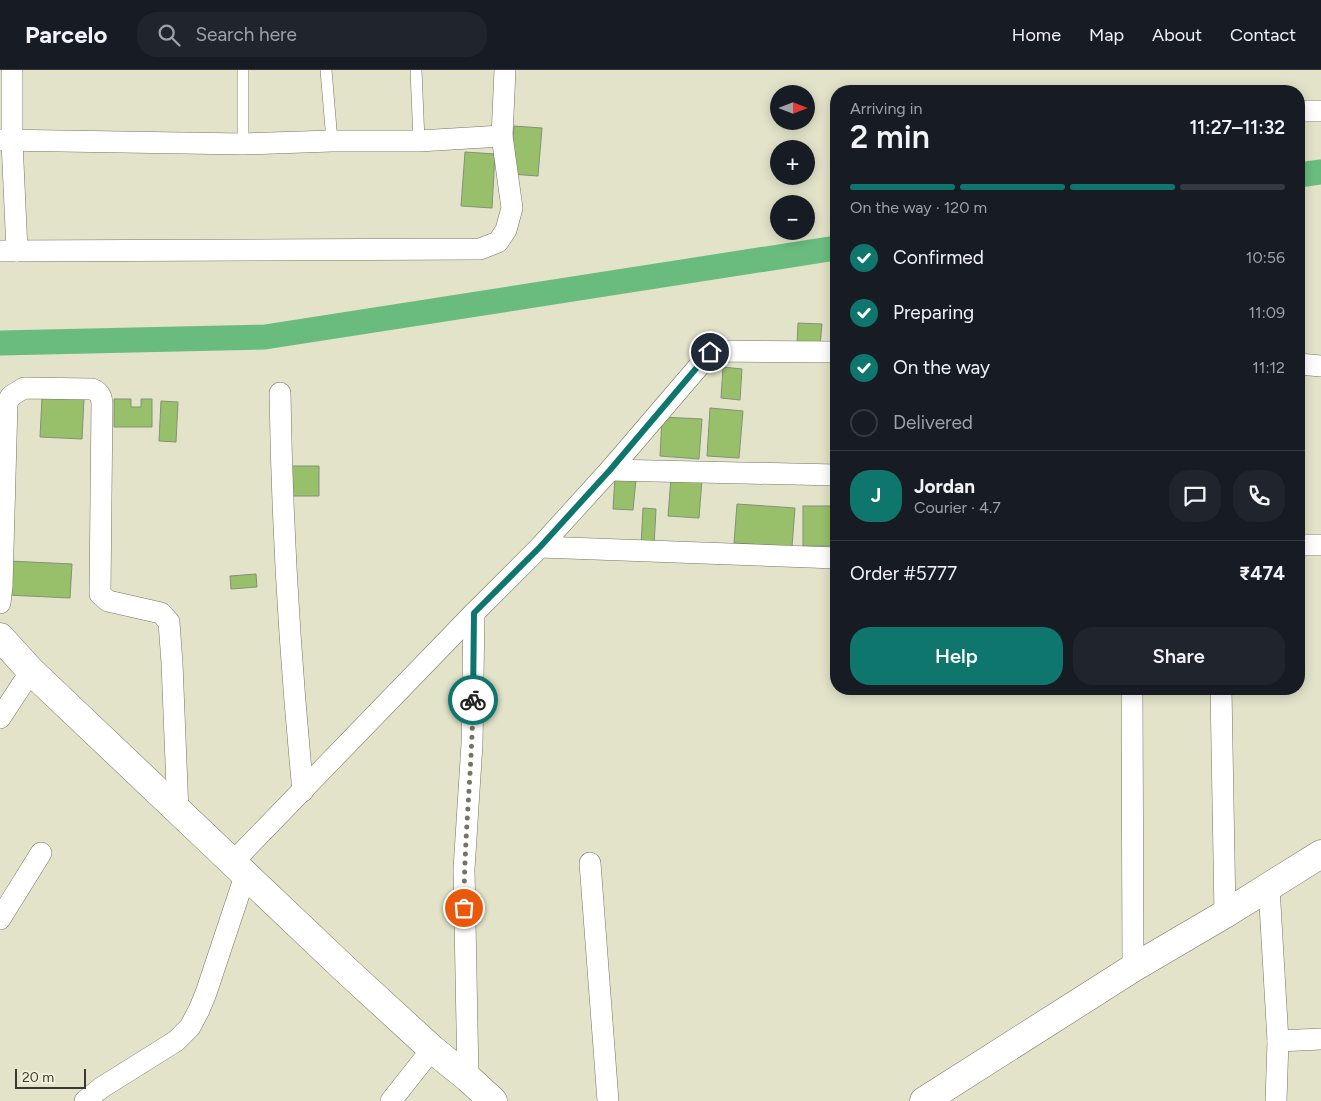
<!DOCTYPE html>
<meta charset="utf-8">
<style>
:root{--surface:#171b24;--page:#20242c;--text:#f1f3f6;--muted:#9ea1a6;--line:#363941;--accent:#0f766e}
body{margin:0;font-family:Figtree,sans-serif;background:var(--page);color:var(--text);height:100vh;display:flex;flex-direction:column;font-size:19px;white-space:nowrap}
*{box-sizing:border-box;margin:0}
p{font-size:16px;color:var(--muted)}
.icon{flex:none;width:28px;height:28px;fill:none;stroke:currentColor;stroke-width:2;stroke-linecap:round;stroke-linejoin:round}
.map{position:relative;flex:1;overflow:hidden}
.sheet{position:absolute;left:830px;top:15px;width:475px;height:610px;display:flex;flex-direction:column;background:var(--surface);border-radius:20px;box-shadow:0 2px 12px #0003}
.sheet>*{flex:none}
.needle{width:32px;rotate:90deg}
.buttons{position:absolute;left:770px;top:15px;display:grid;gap:10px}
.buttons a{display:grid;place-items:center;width:45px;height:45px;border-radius:50%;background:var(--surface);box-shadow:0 2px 12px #0003;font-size:25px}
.scale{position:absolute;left:15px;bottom:12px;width:71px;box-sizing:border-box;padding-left:5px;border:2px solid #39392f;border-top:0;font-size:14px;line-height:18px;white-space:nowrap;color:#39392f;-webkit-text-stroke:4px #eff0d6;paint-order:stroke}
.pin{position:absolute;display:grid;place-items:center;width:42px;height:42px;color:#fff;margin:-21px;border:2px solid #fff;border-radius:50%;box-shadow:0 1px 5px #0007}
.courier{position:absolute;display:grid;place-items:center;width:50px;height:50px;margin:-25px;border:4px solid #0f766e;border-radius:50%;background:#fff;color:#222;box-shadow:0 1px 6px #0007}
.summary em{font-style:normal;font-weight:600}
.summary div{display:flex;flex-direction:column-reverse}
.summary{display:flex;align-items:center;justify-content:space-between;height:85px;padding:0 20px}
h1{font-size:32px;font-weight:600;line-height:38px}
.bar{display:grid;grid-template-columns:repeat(4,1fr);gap:8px 5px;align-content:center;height:60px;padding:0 20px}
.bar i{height:6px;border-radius:4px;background:var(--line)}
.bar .selected{background:var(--accent)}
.bar p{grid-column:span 4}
.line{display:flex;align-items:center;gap:12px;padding:0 20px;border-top:1px solid var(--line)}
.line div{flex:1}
.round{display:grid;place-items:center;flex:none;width:52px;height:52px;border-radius:20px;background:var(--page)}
ol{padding:0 20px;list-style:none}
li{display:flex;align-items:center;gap:15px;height:55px}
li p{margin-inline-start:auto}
li .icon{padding:5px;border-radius:50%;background:var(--accent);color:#fff;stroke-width:4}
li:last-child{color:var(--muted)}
li i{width:28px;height:28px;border:2px solid var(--line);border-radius:50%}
.primary-button{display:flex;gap:10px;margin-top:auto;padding:10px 20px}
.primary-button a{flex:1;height:58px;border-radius:20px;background:var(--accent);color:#fff;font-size:20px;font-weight:600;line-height:58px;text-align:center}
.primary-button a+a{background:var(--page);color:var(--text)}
header{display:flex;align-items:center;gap:30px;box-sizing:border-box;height:70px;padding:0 25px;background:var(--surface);border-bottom:1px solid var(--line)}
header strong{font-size:24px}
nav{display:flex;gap:28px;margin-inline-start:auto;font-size:18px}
.search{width:350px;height:45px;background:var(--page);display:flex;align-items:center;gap:12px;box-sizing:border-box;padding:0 18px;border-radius:20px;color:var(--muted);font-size:19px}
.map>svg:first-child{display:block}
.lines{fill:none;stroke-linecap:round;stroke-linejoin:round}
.canal{stroke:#69bc7e;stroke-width:25}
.building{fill:#98c06a;stroke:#85907a}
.service-casing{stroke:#75765f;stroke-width:12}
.minor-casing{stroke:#75765f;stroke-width:22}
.tertiary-casing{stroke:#75765f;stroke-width:29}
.service{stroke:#fff;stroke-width:11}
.minor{stroke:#fff;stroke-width:21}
.tertiary{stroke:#fff;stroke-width:28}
.done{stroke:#747465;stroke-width:5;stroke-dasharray:0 9}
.route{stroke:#0f766e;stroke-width:6}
</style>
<header>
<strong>Parcelo</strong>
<div class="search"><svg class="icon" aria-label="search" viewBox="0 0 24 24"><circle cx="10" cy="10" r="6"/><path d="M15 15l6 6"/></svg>Search here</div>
<nav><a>Home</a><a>Map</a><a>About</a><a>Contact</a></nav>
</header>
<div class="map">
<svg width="1321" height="1031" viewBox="0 0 1321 1031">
<rect width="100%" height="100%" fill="#e2e3c9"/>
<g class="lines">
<g class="canal">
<path d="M1299 105 1321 102"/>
<path d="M0 273 265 267 836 178"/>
</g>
</g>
<g class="building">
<path d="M514 56 542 58 538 106 510 104Z"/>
<path d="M465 82 495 84 492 138 461 136Z"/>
<path d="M835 225H836V276H831Z"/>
<path d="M798 253 822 254 820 276 797 274Z"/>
<path d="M723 297 742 299 740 330 721 328Z"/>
<path d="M42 327 84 329 82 369 40 367Z"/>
<path d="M114 329H131V337H141V329H152V357H114Z"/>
<path d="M161 331 178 332 176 372 159 371Z"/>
<path d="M710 338 743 341 739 388 707 386Z"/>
<path d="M662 347 702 349 699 389 660 386Z"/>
<path d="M288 396H319V426H289Z"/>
<path d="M615 407 636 409 633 440 613 439Z"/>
<path d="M671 408 702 410 699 448 668 446Z"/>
<path d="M737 434 795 438 792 477 734 473Z"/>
<rect x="803" y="436" width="33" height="40"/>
<path d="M643 438 656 439 654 477 641 475Z"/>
<path d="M1299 482H1305L1303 508H1299Z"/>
<path d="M9 491 72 494 70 528 7 525Z"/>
<path d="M256 504 257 517 231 519 230 506Z"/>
</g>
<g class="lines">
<defs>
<g id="service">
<path d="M243 0V74"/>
<path d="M326 0 332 71"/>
<path d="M416 0 419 71"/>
</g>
<g id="minor">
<path d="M12 0V71L17 181"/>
<path d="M1299 41H1321"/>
<path d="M0 70 243 74 332 71H419L502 66"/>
<path d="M0 181 480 179 498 172 506 160 512 138 502 66 505 0"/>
<path d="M1299 294 1321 296"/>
<path d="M280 323C282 456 290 588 303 721"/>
<path d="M610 400 836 405"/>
<path d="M1299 475H1321"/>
<path d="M540 477 836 488"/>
<path d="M0 533 2 516 7 333 11 326 24 318 92 319C99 322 101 325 102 333L100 524 108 531 161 543 169 552 172 593 178 742"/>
<path d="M1132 619 1133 898"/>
<path d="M1221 619 1225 844"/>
<path d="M0 648 31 601"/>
<path d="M232 793 474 543 540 477 610 400 711 282 717 281 836 282"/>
<path d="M590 793 608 1031"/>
<path d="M1269 817 1278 971 1276 1031"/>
<path d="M0 849 41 783"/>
<path d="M1278 971 1321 969"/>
<path d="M468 1008 464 799 472 674 474 543"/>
<path d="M85 1031 101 1018 176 971 190 957 199 940 206 923 245 806"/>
<path d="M391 1031 432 979"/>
</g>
<g id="tertiary">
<path d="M0 567 31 601 347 901 432 979 468 1008 493 1031"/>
<path d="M924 1031 1133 898 1225 844 1321 784"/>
</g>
</defs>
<use href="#service" class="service-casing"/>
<use href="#minor" class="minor-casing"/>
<use href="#tertiary" class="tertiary-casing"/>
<use href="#service" class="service"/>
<use href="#minor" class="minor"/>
<use href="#tertiary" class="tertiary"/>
</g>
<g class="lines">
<path class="done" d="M464 838C464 769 472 700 473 630"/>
<path class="route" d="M473 630 474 543 540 477 610 400 710 282"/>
</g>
</svg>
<div class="buttons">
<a><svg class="needle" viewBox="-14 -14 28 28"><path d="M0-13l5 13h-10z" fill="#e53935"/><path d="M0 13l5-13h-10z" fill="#9ea1a6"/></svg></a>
<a>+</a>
<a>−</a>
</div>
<div class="scale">20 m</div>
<div class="pin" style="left:464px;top:838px;background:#ea580c"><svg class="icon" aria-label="bag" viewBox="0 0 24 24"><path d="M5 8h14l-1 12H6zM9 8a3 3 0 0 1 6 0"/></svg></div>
<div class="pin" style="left:710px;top:282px;background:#1f2937"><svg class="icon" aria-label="home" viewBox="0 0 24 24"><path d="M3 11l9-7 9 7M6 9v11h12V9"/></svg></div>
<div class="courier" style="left:473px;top:630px"><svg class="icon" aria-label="bike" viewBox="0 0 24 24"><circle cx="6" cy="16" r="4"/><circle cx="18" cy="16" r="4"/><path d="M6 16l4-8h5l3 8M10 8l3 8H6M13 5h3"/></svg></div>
<section class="sheet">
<div class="summary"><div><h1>2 min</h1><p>Arriving in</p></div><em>11:27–11:32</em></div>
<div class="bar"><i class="selected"></i><i class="selected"></i><i class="selected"></i><i></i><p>On the way · 120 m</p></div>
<ol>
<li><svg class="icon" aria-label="check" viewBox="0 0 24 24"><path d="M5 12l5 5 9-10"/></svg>Confirmed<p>10:56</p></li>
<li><svg class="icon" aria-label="check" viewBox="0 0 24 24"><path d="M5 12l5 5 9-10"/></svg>Preparing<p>11:09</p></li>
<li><svg class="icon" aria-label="check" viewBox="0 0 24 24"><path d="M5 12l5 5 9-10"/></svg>On the way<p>11:12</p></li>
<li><i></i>Delivered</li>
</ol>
<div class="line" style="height:90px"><b class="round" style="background:var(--accent);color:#fff">J</b><div><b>Jordan</b><p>Courier · 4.7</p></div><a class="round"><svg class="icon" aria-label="chat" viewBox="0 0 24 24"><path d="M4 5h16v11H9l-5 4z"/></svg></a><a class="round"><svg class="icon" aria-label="phone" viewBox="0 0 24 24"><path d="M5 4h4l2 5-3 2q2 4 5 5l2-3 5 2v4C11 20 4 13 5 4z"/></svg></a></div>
<div class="line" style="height:65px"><div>Order #5777</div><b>₹474</b></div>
<div class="primary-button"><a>Help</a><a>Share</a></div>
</section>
</div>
